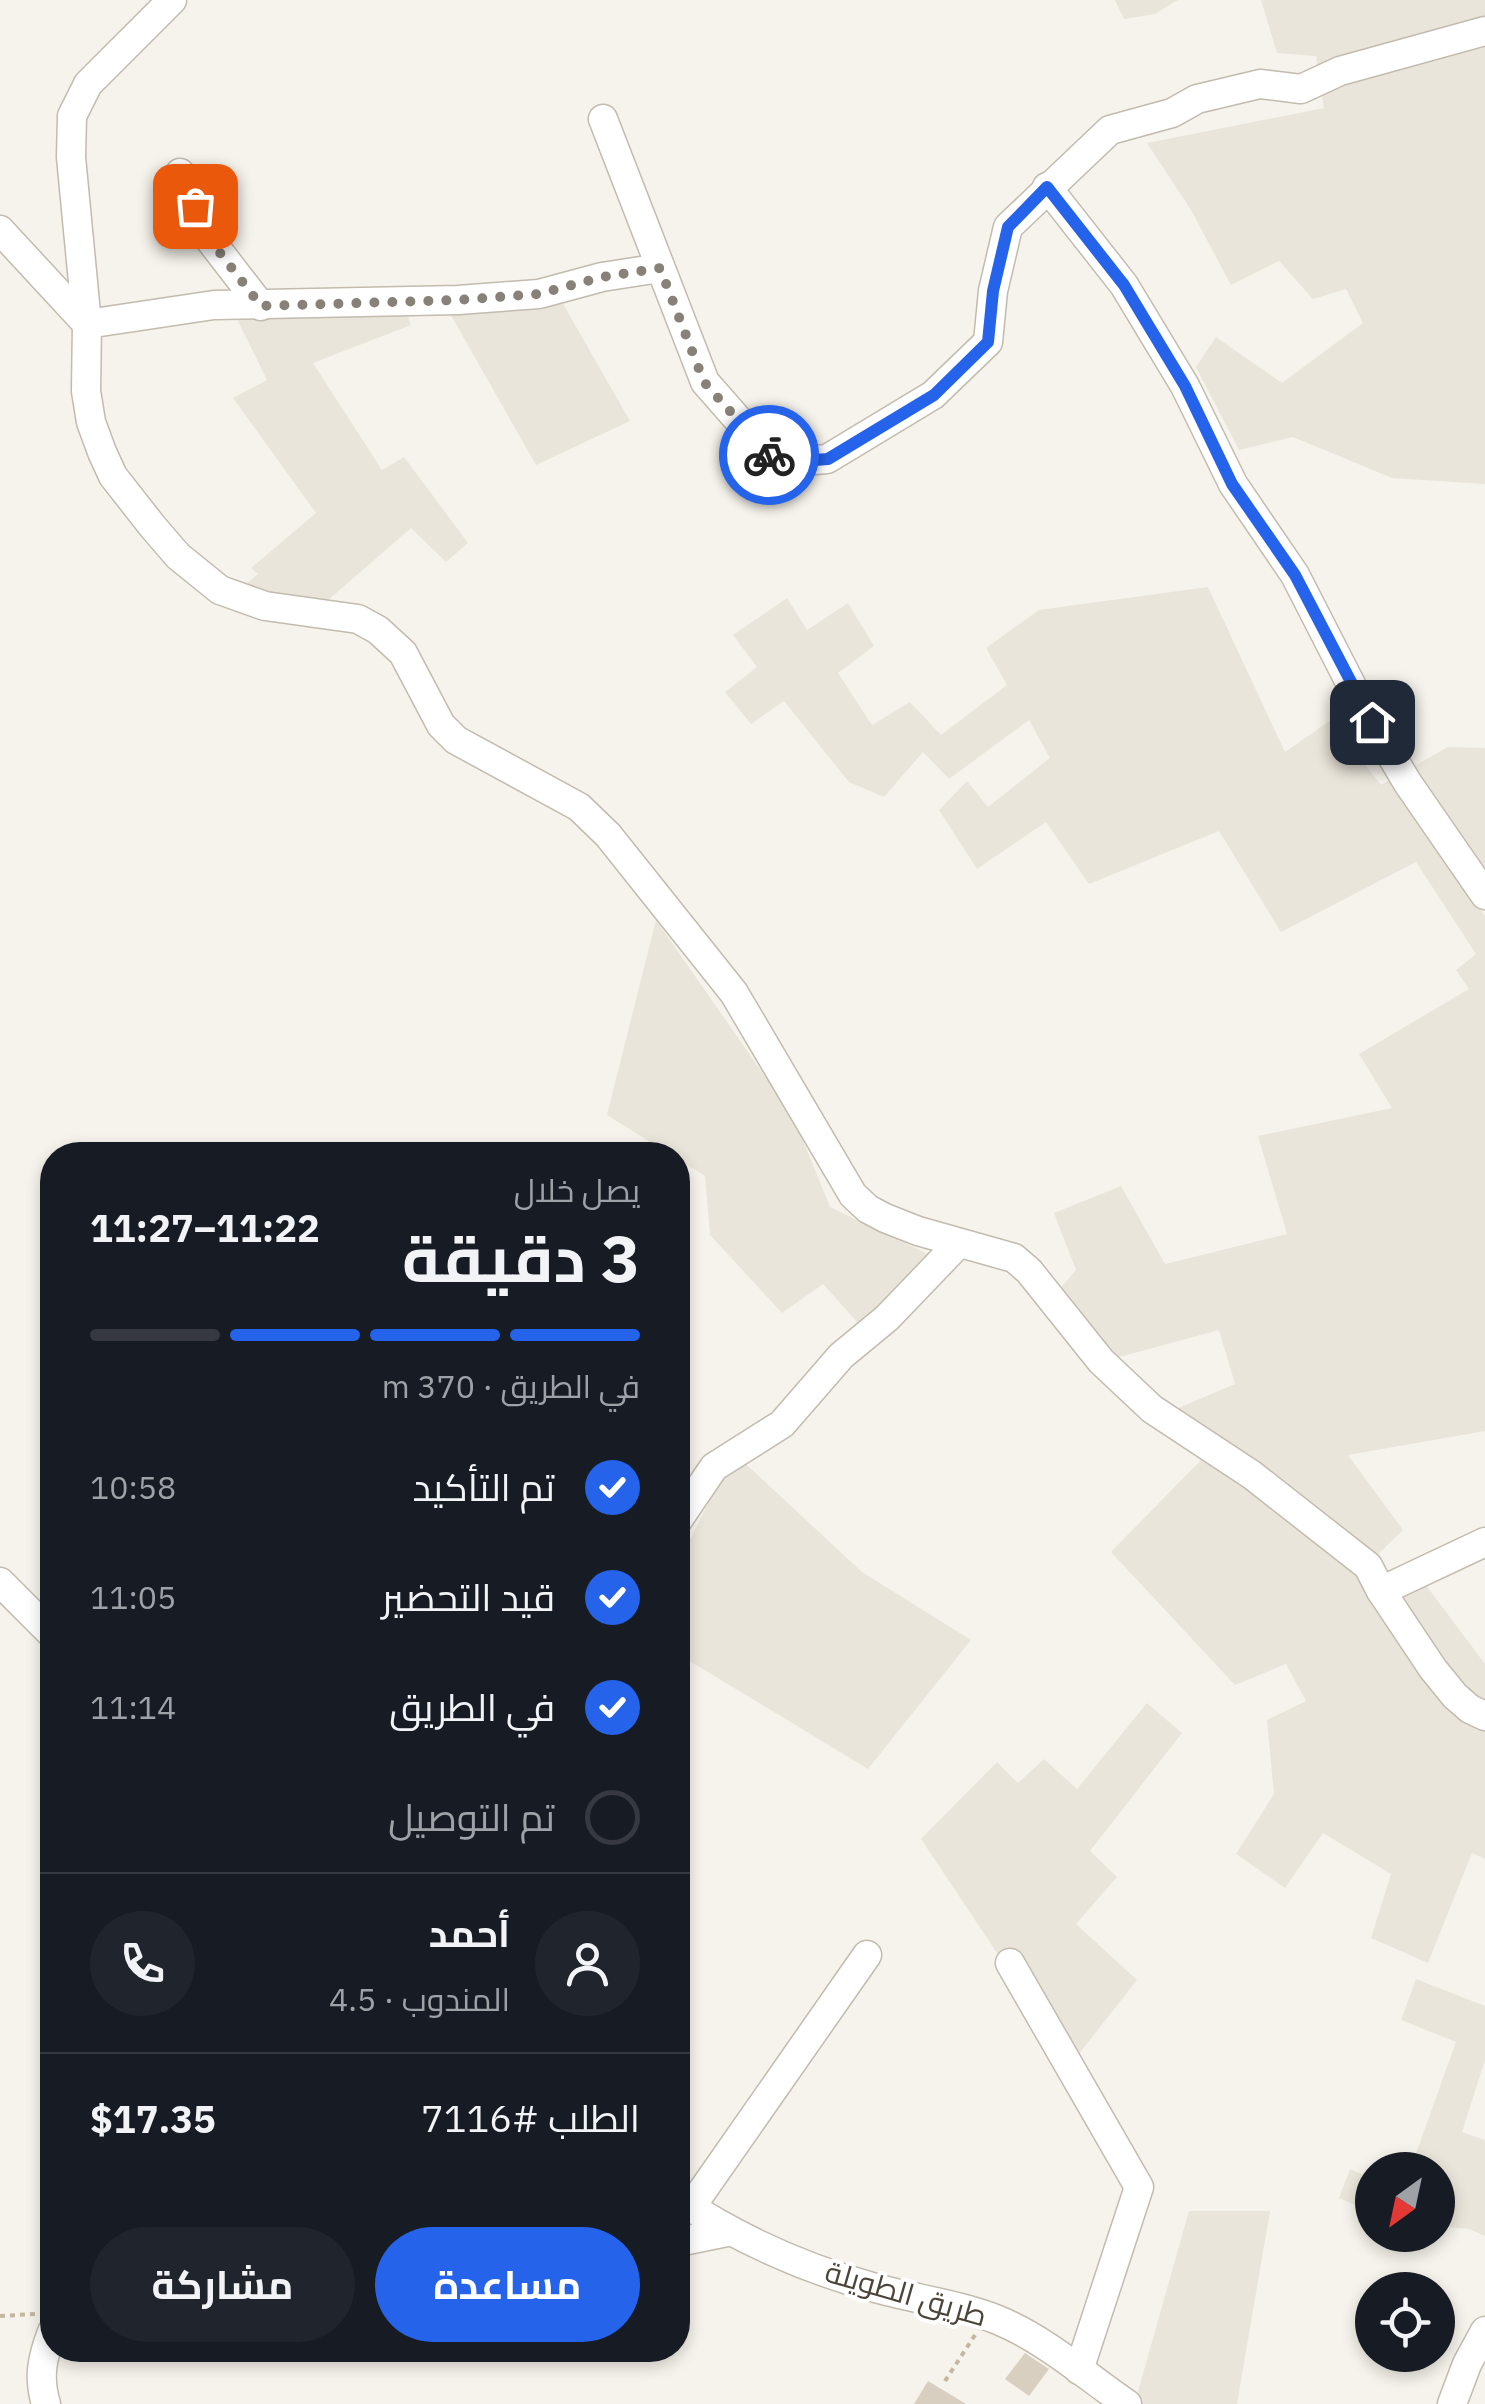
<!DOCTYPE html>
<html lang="ar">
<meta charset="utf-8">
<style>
:root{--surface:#171b24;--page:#20242c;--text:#f1f3f6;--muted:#9ea1a6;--line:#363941;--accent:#2563eb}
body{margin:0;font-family:"IBM Plex Sans",Cairo,sans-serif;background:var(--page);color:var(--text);direction:rtl;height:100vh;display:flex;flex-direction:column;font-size:38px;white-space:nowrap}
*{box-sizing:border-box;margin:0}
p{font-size:32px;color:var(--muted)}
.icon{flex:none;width:55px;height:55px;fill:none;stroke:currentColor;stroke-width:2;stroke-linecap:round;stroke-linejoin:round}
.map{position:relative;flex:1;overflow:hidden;direction:ltr}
.drawer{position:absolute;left:40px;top:1142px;width:650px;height:1220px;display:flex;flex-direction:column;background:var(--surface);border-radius:40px;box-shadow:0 5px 15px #0003;direction:rtl}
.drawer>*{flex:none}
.needle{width:65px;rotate:213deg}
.fabs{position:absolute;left:1355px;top:2152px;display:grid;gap:20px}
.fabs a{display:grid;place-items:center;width:100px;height:100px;border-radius:50%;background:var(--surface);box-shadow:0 5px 15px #0003;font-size:50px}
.pin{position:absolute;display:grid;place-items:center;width:85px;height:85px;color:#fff;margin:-42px;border-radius:20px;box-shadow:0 5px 15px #0006}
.courier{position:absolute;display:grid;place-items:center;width:100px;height:100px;margin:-50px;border:8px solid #2563eb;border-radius:50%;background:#fff;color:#222;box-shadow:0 2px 12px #0007}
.headline em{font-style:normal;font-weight:700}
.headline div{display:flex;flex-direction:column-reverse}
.headline{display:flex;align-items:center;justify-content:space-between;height:170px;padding:0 50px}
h1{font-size:65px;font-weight:700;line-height:75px}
.bar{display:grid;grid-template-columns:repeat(4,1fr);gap:15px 10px;align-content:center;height:120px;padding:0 50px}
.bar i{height:12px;border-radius:8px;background:var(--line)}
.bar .current{background:var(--accent)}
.bar p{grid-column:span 4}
.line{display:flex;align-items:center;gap:25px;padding:0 50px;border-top:2px solid var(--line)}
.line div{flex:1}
.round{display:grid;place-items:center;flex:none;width:105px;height:105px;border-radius:52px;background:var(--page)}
ol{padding:0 50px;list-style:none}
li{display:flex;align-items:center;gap:30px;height:110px}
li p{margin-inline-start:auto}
li .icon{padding:10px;border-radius:50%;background:var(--accent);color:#fff;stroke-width:4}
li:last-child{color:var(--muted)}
li i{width:55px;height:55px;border:5px solid var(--line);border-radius:50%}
.action{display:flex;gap:20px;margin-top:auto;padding:20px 50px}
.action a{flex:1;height:115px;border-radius:60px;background:var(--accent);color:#fff;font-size:40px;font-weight:700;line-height:115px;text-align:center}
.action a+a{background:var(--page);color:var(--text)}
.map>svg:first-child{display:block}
.residential{fill:#eae5da}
.building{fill:#d8cfc1}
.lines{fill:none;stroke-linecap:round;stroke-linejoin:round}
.minor-casing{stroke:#c2bbae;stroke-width:31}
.path{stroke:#c4b79f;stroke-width:4;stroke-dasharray:5 5;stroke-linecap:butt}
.minor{stroke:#fff;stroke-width:28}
.done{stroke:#878178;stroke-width:10;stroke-dasharray:0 18}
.route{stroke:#2563eb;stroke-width:12}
.labels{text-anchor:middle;stroke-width:8;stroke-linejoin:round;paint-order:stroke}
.street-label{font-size:30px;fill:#4b4439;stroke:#fff}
</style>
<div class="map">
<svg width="1485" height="2404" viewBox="0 0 1485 2404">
<rect width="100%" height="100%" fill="#f6f3ec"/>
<g class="residential">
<path d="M1115 0H1178L1155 14 1124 19Z"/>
<path d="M1261 0H1485V484L1392 478 1293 437 1239 450 1196 367 1216 337 1282 383 1363 323 1346 289 1313 299 1279 261 1231 285 1191 210 1147 143 1324 108 1316 56 1277 53Z"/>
<path d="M562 302 630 421 536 465 448 310H540Z"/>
<path d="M406 312 411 325 313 363 382 470 404 457 468 543 446 562 411 528 327 601 240 589 258 574 251 568 316 513 233 398 267 380 237 319Z"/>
<path d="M1208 587 1285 752 1331 720 1381 785 1448 747 1485 748V867L1483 869 1440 849 1485 916V1431L1348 1455 1403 1530 1374 1558 1169 1412 1235 1384 1219 1330 1112 1359 1057 1292 1076 1270 1054 1213 1121 1186 1165 1264 1287 1234 1258 1136 1392 1108 1359 1054 1469 989 1456 970 1476 954 1416 862 1281 932 1219 831 1089 884 1046 822 977 869 939 810 967 781 988 807 1050 758 1029 720 949 779 923 752 884 797 849 782 784 701 751 724 725 692 757 667 733 635 787 598 807 630 848 603 874 646 838 673 872 725 910 702 941 735 1007 685 986 648 1039 610Z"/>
<path d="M656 920 794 1118 830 1207 938 1259 865 1331 823 1284 782 1313 710 1235 705 1176 678 1159V1155H671L607 1115Z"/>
<path d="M734 1453 862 1572 971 1640 868 1769 678 1654V1563Z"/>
<path d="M1205 1456 1350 1562 1380 1609 1425 1584 1485 1664V1859L1472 1853 1428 1963 1371 1938 1391 1874 1323 1833 1285 1888 1236 1854 1274 1794 1267 1720 1306 1701 1286 1664 1235 1685 1111 1552Z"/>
<path d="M1147 1703 1182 1733 1090 1851 1117 1877 1076 1924 1137 1980 1071 2064 921 1839 997 1762 1018 1783 1044 1759 1077 1789Z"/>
<path d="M1416 1979 1485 2006V2060L1462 2132 1485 2140V2236L1469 2229 1438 2226V2170H1410L1456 2042 1401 2020Z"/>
<path d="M1350 2169 1372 2179V2212L1339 2198Z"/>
<path d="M1189 2211H1270L1237 2404H1138L1135 2402Z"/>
</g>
<g class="building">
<path d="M1025 2353 1049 2369 1029 2396 1005 2379Z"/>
<path d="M928 2381 966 2404H914Z"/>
</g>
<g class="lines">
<defs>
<g id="minor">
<path d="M172 0 88 84 72 116 71 157 87 324 86 391 91 422 102 452 113 476 153 527 178 556 220 590 265 606 358 619 378 630 403 653 441 725 456 740 579 807 608 835 734 993 853 1195 868 1209 885 1218 918 1231 1014 1258 1029 1271 1101 1361 1152 1409 1252 1475 1368 1566 1381 1591 1433 1669 1455 1696 1470 1709 1485 1716"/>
<path d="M603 119 705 382 776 463 827 459 933 395 988 342 993 291 1008 227 1110 130 1172 113 1197 99 1260 84 1301 89 1340 71 1485 31"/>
<path d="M180 173 210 240 261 306"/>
<path d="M1047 187 1124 285 1185 386 1233 484 1295 575 1361 704 1407 782 1485 895"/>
<path d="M0 230 87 324"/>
<path d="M87 324 214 305 458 300 539 294 602 277 660 268"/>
<path d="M678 1520 714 1467 782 1424 841 1356 887 1318 959 1243"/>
<path d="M0 1582 52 1634"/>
<path d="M1381 1591 1485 1542"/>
<path d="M1010 1963 1139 2187 1079 2370"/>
<path d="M678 2199C737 2238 803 2268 872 2287 914 2299 958 2304 998 2320 1046 2340 1085 2375 1127 2404"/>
<path d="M691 2207 867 1955"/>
<path d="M678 2242 727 2232"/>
<path d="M46 2404C38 2377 42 2358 52 2332"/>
<path d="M1452 2404 1467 2364 1485 2331"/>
</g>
</defs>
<use href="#minor" class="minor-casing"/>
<g class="path">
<path d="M0 2316 35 2314"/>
<path d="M945 2381 975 2335"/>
</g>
<use href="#minor" class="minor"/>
</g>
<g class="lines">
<path class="done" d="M195 206 210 240 261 306 458 300 539 294 602 277 660 268 704 382 769 455"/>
<path class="route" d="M769 455 776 463 828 459 934 395 988 342 993 291 1008 227 1047 187 1124 285 1185 386 1232 484 1295 575 1372 722"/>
</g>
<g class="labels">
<g class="street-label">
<text transform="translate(906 2294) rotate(16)" y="10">طريق الطويلة</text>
</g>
</g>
</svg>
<div class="fabs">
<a><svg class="needle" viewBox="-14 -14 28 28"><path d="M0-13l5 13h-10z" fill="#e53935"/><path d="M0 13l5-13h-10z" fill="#9ea1a6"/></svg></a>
<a><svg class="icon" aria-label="locate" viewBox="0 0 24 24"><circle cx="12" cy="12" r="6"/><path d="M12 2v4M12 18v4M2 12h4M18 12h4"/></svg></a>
</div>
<div class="pin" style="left:195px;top:206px;background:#ea580c"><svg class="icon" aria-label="bag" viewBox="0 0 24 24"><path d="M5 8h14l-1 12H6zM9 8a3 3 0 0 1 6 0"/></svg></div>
<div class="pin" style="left:1372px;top:722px;background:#1f2937"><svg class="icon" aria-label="home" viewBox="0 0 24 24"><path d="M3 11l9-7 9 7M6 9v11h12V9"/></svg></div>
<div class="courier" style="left:769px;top:455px"><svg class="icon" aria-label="bike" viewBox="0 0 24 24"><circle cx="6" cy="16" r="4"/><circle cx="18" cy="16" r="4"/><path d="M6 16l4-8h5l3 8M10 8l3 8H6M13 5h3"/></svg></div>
<section class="drawer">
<div class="headline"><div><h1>3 دقيقة</h1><p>يصل خلال</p></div><em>11:22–11:27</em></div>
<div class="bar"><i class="current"></i><i class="current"></i><i class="current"></i><i></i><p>في الطريق · 370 m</p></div>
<ol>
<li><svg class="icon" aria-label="check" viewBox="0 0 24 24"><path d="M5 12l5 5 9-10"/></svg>تم التأكيد<p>10:58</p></li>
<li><svg class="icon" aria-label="check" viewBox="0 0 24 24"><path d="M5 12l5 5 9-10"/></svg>قيد التحضير<p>11:05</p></li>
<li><svg class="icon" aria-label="check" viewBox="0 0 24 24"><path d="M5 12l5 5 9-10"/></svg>في الطريق<p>11:14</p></li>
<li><i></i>تم التوصيل</li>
</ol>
<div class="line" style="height:180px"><a class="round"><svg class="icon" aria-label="person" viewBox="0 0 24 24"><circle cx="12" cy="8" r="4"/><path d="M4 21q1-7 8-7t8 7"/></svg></a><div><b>أحمد</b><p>المندوب · 4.5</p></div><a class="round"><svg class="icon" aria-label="phone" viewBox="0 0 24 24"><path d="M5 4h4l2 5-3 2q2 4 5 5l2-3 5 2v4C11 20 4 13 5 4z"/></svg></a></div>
<div class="line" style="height:130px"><div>الطلب #7116</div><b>$17.35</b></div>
<div class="action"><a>مساعدة</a><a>مشاركة</a></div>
</section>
</div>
